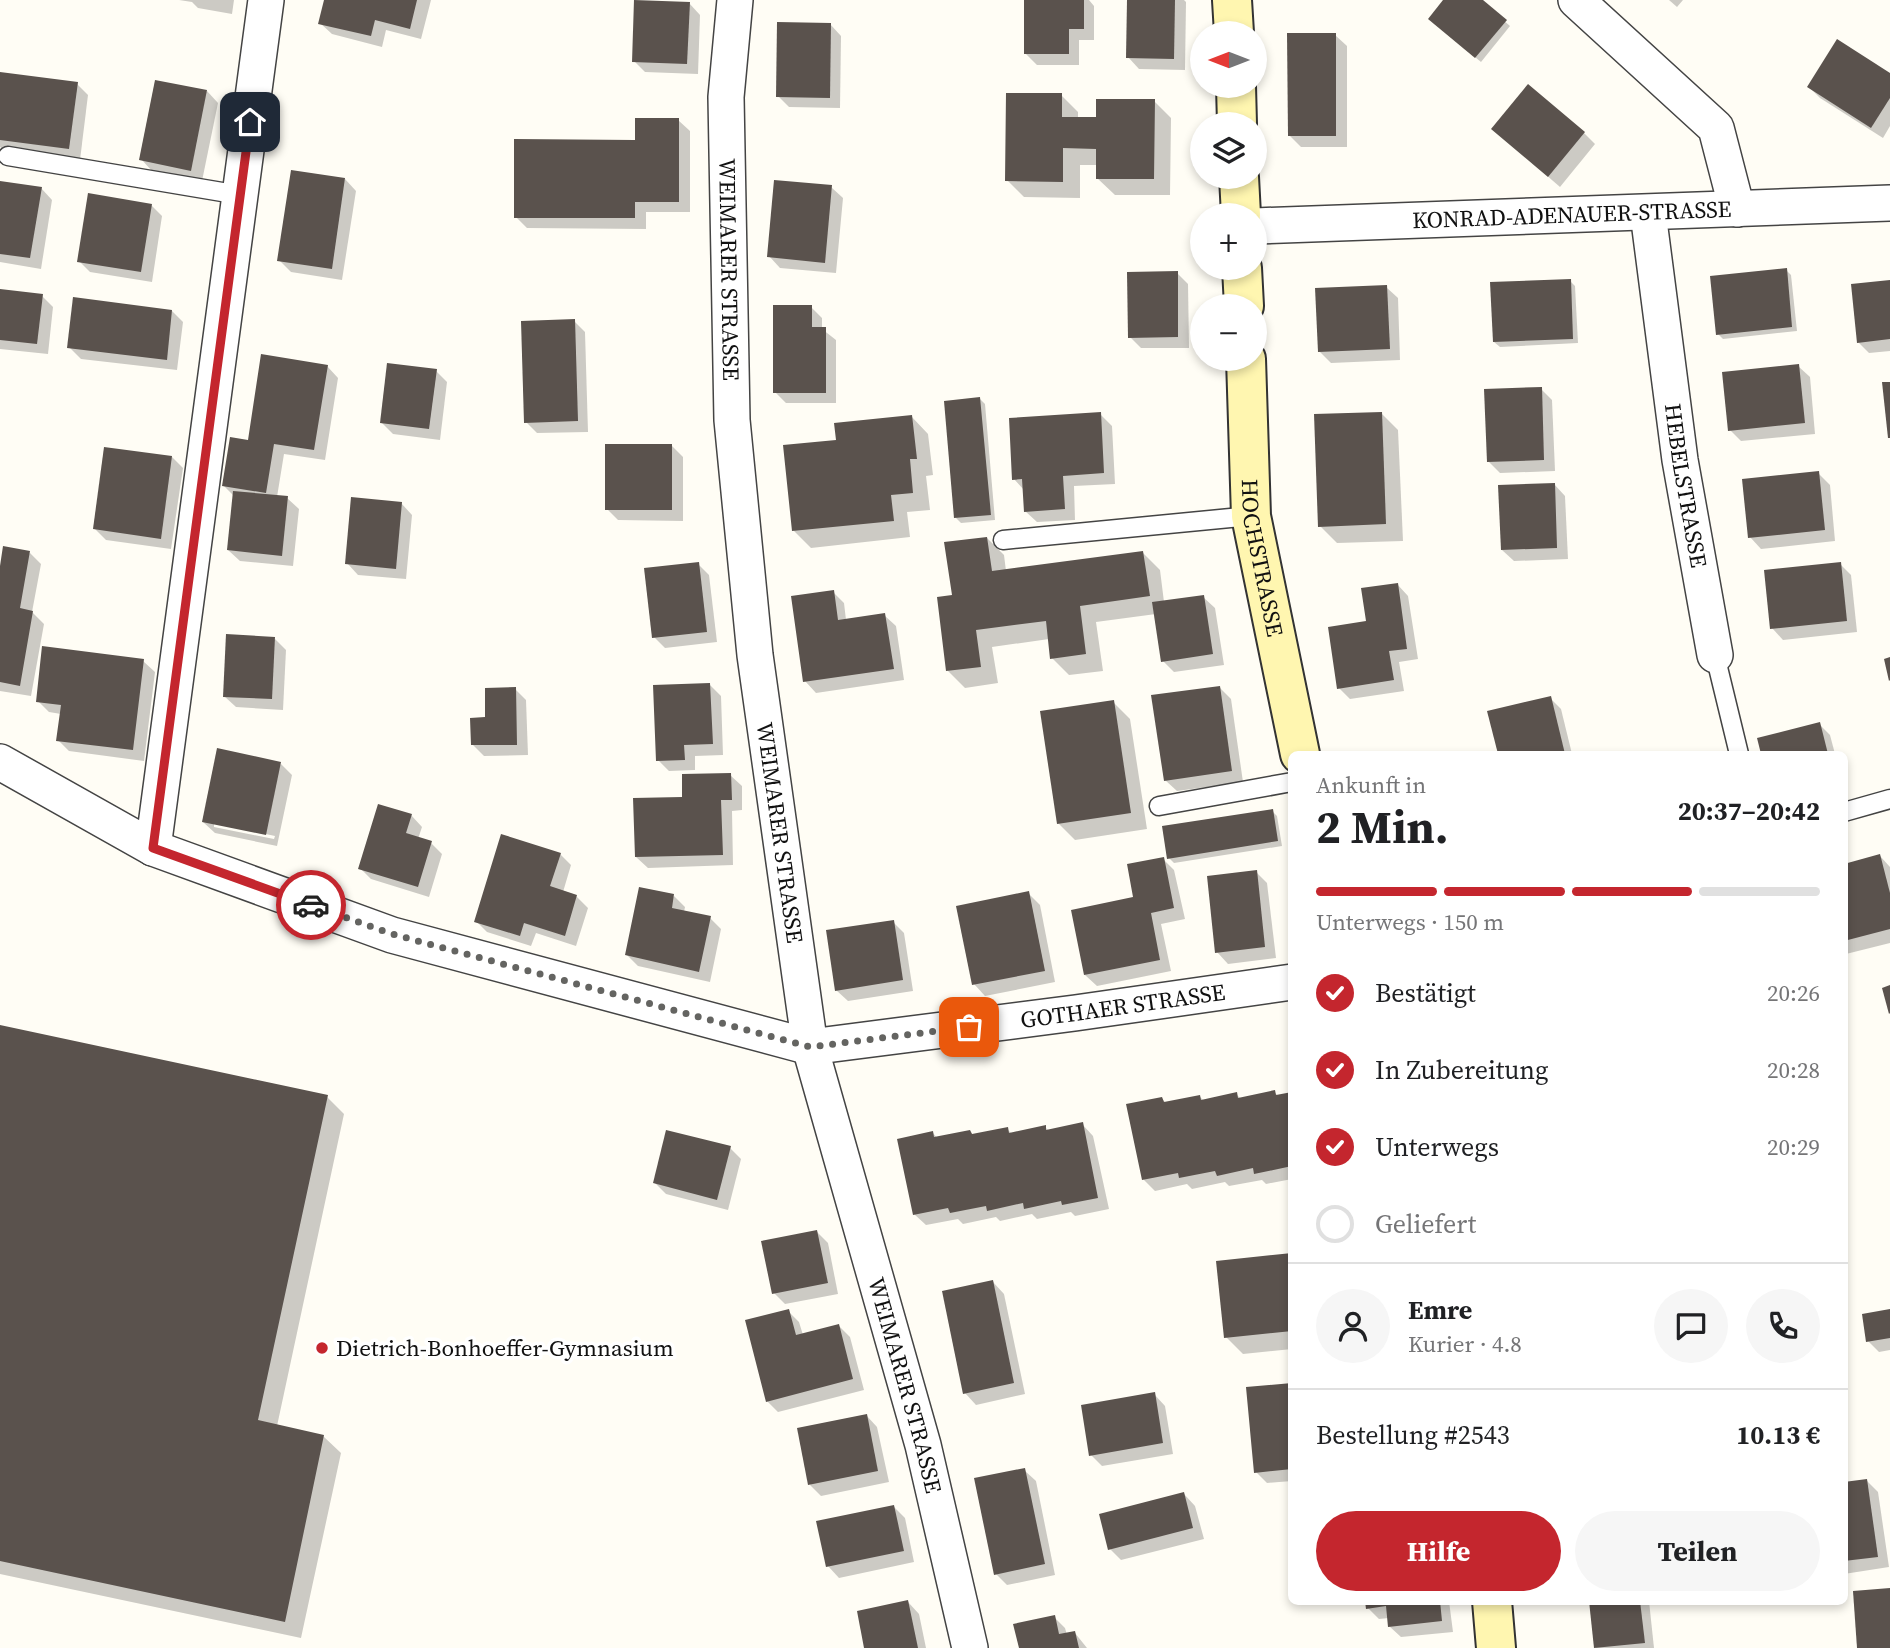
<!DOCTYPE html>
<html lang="de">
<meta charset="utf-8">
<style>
:root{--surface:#fff;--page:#f6f6f6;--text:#202124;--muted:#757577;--line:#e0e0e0;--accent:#c4262e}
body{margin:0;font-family:"Source Serif 4",serif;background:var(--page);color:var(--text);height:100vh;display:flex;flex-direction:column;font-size:26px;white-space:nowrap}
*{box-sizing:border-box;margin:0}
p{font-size:23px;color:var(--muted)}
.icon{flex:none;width:38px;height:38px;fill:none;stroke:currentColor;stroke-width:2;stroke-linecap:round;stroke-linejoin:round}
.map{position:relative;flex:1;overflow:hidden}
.side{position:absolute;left:1288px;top:751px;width:560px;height:854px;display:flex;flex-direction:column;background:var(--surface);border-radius:10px;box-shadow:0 4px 10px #0003}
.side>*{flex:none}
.needle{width:46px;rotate:270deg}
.controls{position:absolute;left:1190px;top:21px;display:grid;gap:14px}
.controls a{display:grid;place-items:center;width:77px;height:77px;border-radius:50%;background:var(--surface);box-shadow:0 4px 10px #0003;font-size:35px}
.pin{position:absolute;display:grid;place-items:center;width:60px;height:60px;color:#fff;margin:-30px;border-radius:14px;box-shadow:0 4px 10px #0006}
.courier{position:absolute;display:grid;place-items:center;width:70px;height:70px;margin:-35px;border:5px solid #c4262e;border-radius:50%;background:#fff;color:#222;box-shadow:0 2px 9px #0007}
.head em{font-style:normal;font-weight:700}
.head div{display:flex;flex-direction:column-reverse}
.head{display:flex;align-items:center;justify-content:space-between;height:119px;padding:0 28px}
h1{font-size:46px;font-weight:700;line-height:52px}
.bar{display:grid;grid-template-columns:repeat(4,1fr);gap:10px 7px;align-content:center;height:84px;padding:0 28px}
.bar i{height:9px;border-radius:5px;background:var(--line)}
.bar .on{background:var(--accent)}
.bar p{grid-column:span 4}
.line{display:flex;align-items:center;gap:18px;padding:0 28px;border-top:2px solid var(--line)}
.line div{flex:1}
.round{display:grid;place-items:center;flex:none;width:74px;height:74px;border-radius:37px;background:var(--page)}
ol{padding:0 28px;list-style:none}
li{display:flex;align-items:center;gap:21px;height:77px}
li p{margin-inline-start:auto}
li .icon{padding:7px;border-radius:50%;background:var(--accent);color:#fff;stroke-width:4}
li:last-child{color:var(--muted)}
li i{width:38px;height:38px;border:4px solid var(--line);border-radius:50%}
.primary-button{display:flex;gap:14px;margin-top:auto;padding:14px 28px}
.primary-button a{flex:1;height:80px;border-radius:42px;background:var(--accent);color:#fff;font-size:28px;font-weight:700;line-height:80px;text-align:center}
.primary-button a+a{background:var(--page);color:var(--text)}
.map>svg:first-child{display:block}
.shadow{fill:#0003;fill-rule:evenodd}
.building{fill:#5a524d}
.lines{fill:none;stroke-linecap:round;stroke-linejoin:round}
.lane-casing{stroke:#444;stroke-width:21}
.street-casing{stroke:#444;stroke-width:38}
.secondary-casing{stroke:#333;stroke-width:42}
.lane{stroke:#fff;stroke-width:18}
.street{stroke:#fff;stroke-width:35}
.secondary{stroke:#fff6b0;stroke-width:38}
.done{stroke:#646461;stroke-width:7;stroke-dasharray:0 12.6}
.route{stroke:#c4262e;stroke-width:9}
.poi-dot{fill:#c4262e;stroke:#fff;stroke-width:2.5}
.labels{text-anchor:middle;stroke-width:7;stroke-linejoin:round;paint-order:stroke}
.street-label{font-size:23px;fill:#111;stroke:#fff}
.poi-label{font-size:23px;fill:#111;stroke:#fff;text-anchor:start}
</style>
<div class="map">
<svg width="1890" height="1648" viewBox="0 0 1890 1648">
<rect width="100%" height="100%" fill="#fffdf5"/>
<g class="shadow">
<path d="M179 0H234L232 14 198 8 192 2Z"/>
<path d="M326 0H431L421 39 386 30 382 47 332 34 320 23Z"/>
<path d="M1026 0H1089L1094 6V40H1079V65H1037L1025 53Z"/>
<path d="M1129 0H1184L1186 2 1185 70 1139 69 1128 57Z"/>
<path d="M1445 0H1480L1510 26 1481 62 1435 24Z"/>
<path d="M1669 0H1683L1677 7Z"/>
<path d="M689 3 700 15 698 74 645 72 634 61Z"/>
<path d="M830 24 841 36 840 108 789 107 778 96Z"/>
<path d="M1335 35 1347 46V147H1301L1290 136Z"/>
<path d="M0 73 77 84 88 95 80 160 3 149 0 147Z"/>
<path d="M1890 76V126L1883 138 1820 98 1809 87Z"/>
<path d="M207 91 218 103 202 181 152 171 141 159Z"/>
<path d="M1061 95 1078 112V119H1098L1154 101 1171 118 1170 195H1115L1097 178 1098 165H1080V198L1024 197 1007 180Z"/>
<path d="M678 120 690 131V212H646V229L527 228 516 217 637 142Z"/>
<path d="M1493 129 1584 133 1595 144 1560 187Z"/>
<path d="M345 179 356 191 342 280 291 272 279 260Z"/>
<path d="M0 182 41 188 52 200 41 269 0 262Z"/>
<path d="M831 187 843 198 836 273 780 268 769 256Z"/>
<path d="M151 205 162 216 152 282 90 272 79 261Z"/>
<path d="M1786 270 1791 275 1797 331 1723 339 1718 334Z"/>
<path d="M1177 273 1188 284 1189 348H1141L1130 337Z"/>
<path d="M1570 281 1575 286 1578 343 1500 347 1494 342Z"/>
<path d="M1890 282V351L1869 353 1858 342Z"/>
<path d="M1386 287 1398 298 1400 360 1331 363 1319 351Z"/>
<path d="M0 291 42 296 53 307 48 354 0 349Z"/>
<path d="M811 307 822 318V329L836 340V403H786L775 392Z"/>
<path d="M172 311 183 322 177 370 81 359 69 347Z"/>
<path d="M574 321 585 332 588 432 537 433 526 422Z"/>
<path d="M327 366 338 378 325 460 284 454 277 497 287 498 299 509 293 566 240 561 228 550 234 496 224 486 249 442Z"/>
<path d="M1798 366 1810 377 1815 434 1741 441 1730 430Z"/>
<path d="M436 371 447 382 440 440 393 434 382 423Z"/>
<path d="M1541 389 1552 400 1555 471 1500 473 1489 462Z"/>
<path d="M980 399 985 404 995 520 961 523 956 518Z"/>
<path d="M1381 413 1398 430 1403 541 1337 543 1320 526Z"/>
<path d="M1100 414 1112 426 1115 484 1074 486 1075 520 1037 522 1025 511 1024 490 1014 479Z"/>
<path d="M911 416 928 434 933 475 926 476 930 510 907 512 910 537 811 548 794 531 838 441Z"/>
<path d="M672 446 683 457V521L618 520 607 509Z"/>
<path d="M172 457 183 468 171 549 106 540 95 529Z"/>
<path d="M1818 473 1830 485 1835 541 1761 549 1750 537Z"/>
<path d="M1554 484 1565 496 1568 559 1514 561 1502 550Z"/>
<path d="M401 503 412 515 406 579 358 575 347 563Z"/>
<path d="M987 538 1004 555 1006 571 1143 553 1160 570 1164 602 1203 597 1215 608 1224 665 1174 672 1163 661 1156 614 1096 622 1103 671 1069 675 1052 658 1049 639 992 647 998 683 965 688 948 671 954 597Z"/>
<path d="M30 553 41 564 32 612 44 624 31 696 0 691V576Z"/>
<path d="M698 564 709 575 717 642 665 648 654 637Z"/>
<path d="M1840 564 1851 575 1857 632 1783 640 1772 628Z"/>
<path d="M1397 584 1408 596 1418 659 1399 662 1404 691 1350 699 1339 688 1368 622Z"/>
<path d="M833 592 844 603 846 620 884 615 896 626 904 680 816 693 805 681Z"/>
<path d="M275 639 286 650 283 710 236 707 224 696Z"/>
<path d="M143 661 155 672 144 761 69 751 58 740 61 714 49 712 38 701Z"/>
<path d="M709 684 721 696 723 755 695 756V770L669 771 658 760Z"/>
<path d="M1219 687 1231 699 1243 782 1177 791 1165 780Z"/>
<path d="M515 689 526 700 528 755 484 756 473 745 487 719Z"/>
<path d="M1550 698 1561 709 1572 754H1499L1489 712Z"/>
<path d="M1113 702 1130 719 1147 829 1075 840 1058 823Z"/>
<path d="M1819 724 1830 735 1835 754H1763L1759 739Z"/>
<path d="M281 764 292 775 277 846 215 833 203 822ZM214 823 275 836 274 839 214 827Z"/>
<path d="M730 775 742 786V810L732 811 733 865 648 868 636 857 684 798Z"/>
<path d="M1272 811 1277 816 1282 846 1174 863 1169 858Z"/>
<path d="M411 815 422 827 418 839 431 843 442 854 429 897 371 879 360 868Z"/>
<path d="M560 854 571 865 563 892 576 896 588 908 576 946 536 933 531 946 487 932 476 921Z"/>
<path d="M1880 856 1890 867V943L1846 954 1844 866Z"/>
<path d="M1163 859 1174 870 1185 919 1161 924 1171 971 1097 986 1085 975Z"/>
<path d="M1256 872 1267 883 1276 958 1228 964 1217 952Z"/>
<path d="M1028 893 1040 905 1055 982 985 996 974 984Z"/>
<path d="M674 896 685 907 684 912 710 918 721 929 710 982 638 966 627 955Z"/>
<path d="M893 922 904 933 913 991 848 1001 836 990Z"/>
<path d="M0 1027 327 1097 344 1114 277 1426 323 1436 341 1453 301 1638 0 1574Z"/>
<path d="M1274 1092 1278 1096 1292 1093V1179L1266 1184 1262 1180 1229 1186 1225 1182 1192 1189 1187 1184 1155 1191 1144 1180 1162 1099 1166 1103 1200 1097 1204 1101 1236 1094 1241 1099Z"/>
<path d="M1082 1124 1093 1136 1109 1209 1075 1216 1071 1212 1037 1219 1032 1214 1000 1221 996 1217 963 1224 958 1219 926 1225 914 1214 933 1133 937 1138 970 1132 974 1136 1007 1129 1012 1134 1045 1127 1049 1131Z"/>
<path d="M730 1148 741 1159 728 1210 666 1194 655 1183Z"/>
<path d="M816 1231 828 1243 838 1294 785 1304 774 1293Z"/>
<path d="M1292 1255V1349L1243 1354 1226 1337Z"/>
<path d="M993 1282 1004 1294 1025 1394 976 1405 965 1393Z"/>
<path d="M788 1311 799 1322 803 1335 839 1326 850 1337 864 1390 778 1412 767 1401Z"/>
<path d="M1890 1311V1350L1879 1352 1868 1341Z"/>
<path d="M1292 1384V1481L1267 1483 1256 1472Z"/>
<path d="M1154 1394 1165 1406 1173 1454 1102 1466 1091 1455Z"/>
<path d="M866 1415 877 1427 889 1482 821 1496 810 1485Z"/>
<path d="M1024 1470 1036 1481 1055 1575 1007 1585 996 1574Z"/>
<path d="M1866 1480 1878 1492 1889 1567 1844 1574V1484Z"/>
<path d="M1184 1494 1195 1506 1204 1539 1121 1560 1110 1549Z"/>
<path d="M894 1507 905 1518 914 1562 839 1578 828 1566Z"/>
<path d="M1367 1601H1449L1453 1632 1401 1637 1389 1626V1618L1379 1619 1368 1608Z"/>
<path d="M1590 1601H1649L1654 1648H1596Z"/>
<path d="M908 1602 919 1614 926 1648H866Z"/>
<path d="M1054 1617 1065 1628 1067 1635 1075 1633 1087 1648H1020Z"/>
</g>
<g class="building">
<path d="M324 0H417L410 29 375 20 371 36 318 24Z"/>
<path d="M634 0 690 2 687 64 632 62Z"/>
<path d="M1024 0H1084V29H1069V54H1024Z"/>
<path d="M1127 0H1175L1174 59 1126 58Z"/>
<path d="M1443 0H1483L1507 20 1475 58 1428 19Z"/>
<path d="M777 22 831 23 830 98 776 97Z"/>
<path d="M1287 33H1336V136H1288Z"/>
<path d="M1837 39 1890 73V98L1871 128 1807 87Z"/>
<path d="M0 72 78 82 69 149 0 140Z"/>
<path d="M155 80 207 90 191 171 139 160Z"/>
<path d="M1528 84 1585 132 1548 177 1491 129Z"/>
<path d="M1006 93H1062V117H1096V99H1155L1154 179H1096V149L1063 148V182L1005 181Z"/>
<path d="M635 118H679V202H635V218H514V139L635 140Z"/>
<path d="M291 170 345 178 332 269 277 261Z"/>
<path d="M774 180 832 185 825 263 767 257Z"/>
<path d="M0 181 42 187 30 258 0 254Z"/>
<path d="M88 193 152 204 141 272 77 262Z"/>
<path d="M1787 268 1792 327 1716 335 1710 276Z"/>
<path d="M1178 271V337L1128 338 1127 272Z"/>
<path d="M1571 279 1573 339 1493 342 1490 282Z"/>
<path d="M1890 280V339L1857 343 1851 284Z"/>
<path d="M1387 285 1390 349 1318 352 1315 288Z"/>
<path d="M0 289 43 294 37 344 0 340Z"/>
<path d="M73 297 172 310 167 360 67 348Z"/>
<path d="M773 305H812V327H826V393H773Z"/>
<path d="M575 319 578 421 524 423 521 321Z"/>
<path d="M261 354 328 365 314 450 274 444 266 493 222 486 230 437 248 440Z"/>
<path d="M387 363 437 369 429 429 380 423Z"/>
<path d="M1799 364 1805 423 1728 431 1722 372Z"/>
<path d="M1882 382H1890V438H1888Z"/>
<path d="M1542 387 1544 460 1487 462 1484 389Z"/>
<path d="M980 397 991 515 954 518 944 401Z"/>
<path d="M1101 412 1104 473 1063 476 1065 509 1024 512 1022 479 1012 480 1009 418Z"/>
<path d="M1382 412 1386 524 1318 527 1314 414Z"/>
<path d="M912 415 917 459H910L913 493 891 495 894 521 792 531 783 445 836 440 834 423Z"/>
<rect x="605" y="444" width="67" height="66"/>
<path d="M104 447 172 456 161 539 93 529Z"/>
<path d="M1819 471 1825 530 1748 538 1742 479Z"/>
<path d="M1555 483 1557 548 1501 550 1498 485Z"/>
<path d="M233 491 288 496 282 556 227 550Z"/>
<path d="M351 497 402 502 396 569 345 564Z"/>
<path d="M987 537 992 571 1143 551 1150 596 1080 606 1086 654 1050 659 1046 621 976 630 981 667 946 671 937 597 952 595 944 542Z"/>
<path d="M3 546 30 551 20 608 33 611 20 686 0 682V566Z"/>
<path d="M699 562 707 632 652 638 644 568Z"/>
<path d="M1841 562 1847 621 1770 629 1764 570Z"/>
<path d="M1398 583 1407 649 1389 651 1394 680 1337 689 1328 627 1366 621 1361 588Z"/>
<path d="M834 590 838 620 885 613 894 669 803 682 791 596Z"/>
<path d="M1204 595 1213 654 1161 662 1152 602Z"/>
<path d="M226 634 275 637 272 699 223 697Z"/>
<path d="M42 646 144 659 133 750 56 741 61 705 36 702Z"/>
<path d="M1890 657V680L1889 681 1884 659Z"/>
<path d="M710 683 713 744 684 745 685 760 656 761 653 685Z"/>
<path d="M1220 686 1232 771 1164 781 1151 695Z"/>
<path d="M516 687 517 745H471L470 718 485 717V688Z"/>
<path d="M1551 696 1565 754H1498L1487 711Z"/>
<path d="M1114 700 1131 813 1057 824 1040 711Z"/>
<path d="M1820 722 1828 754H1761L1757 738Z"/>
<path d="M217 748 281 762 266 835 202 822Z"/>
<path d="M731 773 732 800H721L723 855 635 857 633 798 682 797V774Z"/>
<path d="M378 804 412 814 406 833 432 841 418 887 358 869Z"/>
<path d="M1273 809 1278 841 1167 859 1162 826Z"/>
<path d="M501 834 561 853 550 886 577 895 565 936 524 923 520 936 474 922Z"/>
<path d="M1880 854 1890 893V929L1844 941V864Z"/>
<path d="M1164 857 1174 908 1151 913 1160 960 1084 975 1071 910 1133 897 1127 864Z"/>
<path d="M1257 870 1265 947 1215 953 1207 876Z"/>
<path d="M639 887 674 894 672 908 711 916 699 972 625 955Z"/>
<path d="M1029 891 1045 971 972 985 956 906Z"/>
<path d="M894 920 903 980 835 991 826 930Z"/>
<path d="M1890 985V1013L1889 1014 1882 988Z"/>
<path d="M0 1025 328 1095 258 1420 324 1435 285 1622 0 1561Z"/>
<path d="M1275 1090 1276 1095 1292 1092V1166L1254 1174 1253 1168 1217 1176 1215 1171 1179 1178 1178 1173 1142 1180 1126 1104 1162 1097 1164 1102 1200 1095 1201 1100 1237 1092 1238 1098Z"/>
<path d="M1083 1122 1098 1198 1062 1205 1061 1201 1024 1209 1023 1203 987 1211 986 1206 950 1213 948 1208 913 1215 897 1139 933 1131 934 1137 970 1130 972 1134 1008 1127 1009 1133 1046 1125V1130Z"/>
<path d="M666 1130 731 1146 717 1200 653 1183Z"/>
<path d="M817 1230 828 1283 772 1294 761 1241Z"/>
<path d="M1292 1253V1331L1224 1338 1216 1261Z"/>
<path d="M993 1280 1014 1383 963 1394 942 1291Z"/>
<path d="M789 1309 796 1335 839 1324 853 1379 766 1402 745 1320Z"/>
<path d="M1890 1309V1338L1866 1342 1862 1314Z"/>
<path d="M1292 1383V1469L1254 1473 1246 1387Z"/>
<path d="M1155 1392 1163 1443 1089 1456 1081 1405Z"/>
<path d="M867 1414 878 1471 808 1485 797 1428Z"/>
<path d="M1025 1468 1045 1564 994 1575 974 1478Z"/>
<path d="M1867 1479 1878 1557 1844 1561V1482Z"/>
<path d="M1184 1492 1193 1528 1108 1550 1099 1514Z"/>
<path d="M894 1505 904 1551 826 1567 816 1521Z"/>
<path d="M1890 1588V1648H1857L1853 1591Z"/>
<path d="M908 1600 918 1648H864L857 1611Z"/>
<path d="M1365 1601H1440L1442 1621 1388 1627 1386 1606 1366 1609Z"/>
<path d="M1589 1601H1640L1645 1643 1594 1648Z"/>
<path d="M1055 1615 1059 1634 1075 1631 1079 1648H1019L1013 1624Z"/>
</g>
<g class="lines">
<defs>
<g id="lane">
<path d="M8 156 240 195"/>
<path d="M1003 540 1251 516"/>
<path d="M1715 655 1739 754"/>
<path d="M1159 806 1292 782"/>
<path d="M1844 812 1890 799"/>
</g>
<g id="street">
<path id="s1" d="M735 0 726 97 732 420 755 655 810 1047 923 1445 970 1648"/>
<path d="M1576 0 1716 128 1737 209"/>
<path id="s2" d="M1648 213 1680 460 1715 655"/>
<path id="s3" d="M1255 226 1890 203"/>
<path id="s4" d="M0 762 153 848 392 935 810 1047 1075 1013 1292 982"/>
<path d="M153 848 266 0"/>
</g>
<g id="secondary">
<path d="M1232 0 1234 33"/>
<path d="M1236 86 1237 124"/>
<path d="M1239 177 1241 215"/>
<path d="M1242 268 1244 306"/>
<path id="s5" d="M1246 359 1251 516 1300 754"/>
<path d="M1492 1601 1496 1648"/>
</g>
</defs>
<use href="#lane" class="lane-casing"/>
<use href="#street" class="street-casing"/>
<use href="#secondary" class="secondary-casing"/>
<use href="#lane" class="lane"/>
<use href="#street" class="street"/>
<use href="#secondary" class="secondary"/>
</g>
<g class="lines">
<path class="done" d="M311 905 392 934 810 1047 969 1027"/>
<path class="route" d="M250 122 153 848 311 905"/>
</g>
<circle class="poi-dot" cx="322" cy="1348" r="7"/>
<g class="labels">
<g class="street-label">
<text dy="8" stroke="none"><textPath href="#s3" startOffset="317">KONRAD-ADENAUER-STRASSE</textPath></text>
<text dy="8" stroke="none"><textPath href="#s1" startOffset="270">WEIMARER STRASSE</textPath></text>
<text dy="8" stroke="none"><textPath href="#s2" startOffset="275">HEBELSTRASSE</textPath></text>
<text dy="8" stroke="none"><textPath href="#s5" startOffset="200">HOCHSTRASSE</textPath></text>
<text dy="8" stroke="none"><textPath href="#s1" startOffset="836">WEIMARER STRASSE</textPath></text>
<text dy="8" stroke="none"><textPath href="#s4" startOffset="1178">GOTHAER STRASSE</textPath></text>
<text dy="8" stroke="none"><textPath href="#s1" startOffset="1404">WEIMARER STRASSE</textPath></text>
</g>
<g class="poi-label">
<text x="336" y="1356">Dietrich-Bonhoeffer-Gymnasium</text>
</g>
</g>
</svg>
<div class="controls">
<a><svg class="needle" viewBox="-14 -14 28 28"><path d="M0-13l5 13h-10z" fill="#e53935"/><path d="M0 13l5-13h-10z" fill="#757577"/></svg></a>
<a><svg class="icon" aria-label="layers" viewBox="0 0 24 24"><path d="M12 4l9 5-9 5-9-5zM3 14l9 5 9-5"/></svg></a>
<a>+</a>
<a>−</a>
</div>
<div class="pin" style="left:969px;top:1027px;background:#ea580c"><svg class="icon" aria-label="bag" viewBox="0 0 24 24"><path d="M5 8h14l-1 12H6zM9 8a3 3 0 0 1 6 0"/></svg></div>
<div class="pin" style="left:250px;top:122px;background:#1f2937"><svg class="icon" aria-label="home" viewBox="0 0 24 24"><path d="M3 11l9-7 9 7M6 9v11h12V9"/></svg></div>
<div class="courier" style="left:311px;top:905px"><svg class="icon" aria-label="car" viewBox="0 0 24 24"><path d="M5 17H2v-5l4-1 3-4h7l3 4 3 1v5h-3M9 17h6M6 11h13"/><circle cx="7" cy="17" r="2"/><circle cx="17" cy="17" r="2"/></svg></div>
<section class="side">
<div class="head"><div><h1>2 Min.</h1><p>Ankunft in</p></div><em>20:37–20:42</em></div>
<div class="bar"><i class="on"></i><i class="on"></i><i class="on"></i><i></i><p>Unterwegs · 150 m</p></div>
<ol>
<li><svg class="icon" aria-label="check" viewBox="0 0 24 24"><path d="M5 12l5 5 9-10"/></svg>Bestätigt<p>20:26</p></li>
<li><svg class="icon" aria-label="check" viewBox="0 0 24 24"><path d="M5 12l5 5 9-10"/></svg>In Zubereitung<p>20:28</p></li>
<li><svg class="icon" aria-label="check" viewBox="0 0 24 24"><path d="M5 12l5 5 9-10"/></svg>Unterwegs<p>20:29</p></li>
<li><i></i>Geliefert</li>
</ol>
<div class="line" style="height:126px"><a class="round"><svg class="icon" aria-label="person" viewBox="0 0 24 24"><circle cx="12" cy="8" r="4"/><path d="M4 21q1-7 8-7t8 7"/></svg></a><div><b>Emre</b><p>Kurier · 4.8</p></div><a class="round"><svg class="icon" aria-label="chat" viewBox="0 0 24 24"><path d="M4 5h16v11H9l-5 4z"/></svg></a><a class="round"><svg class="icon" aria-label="phone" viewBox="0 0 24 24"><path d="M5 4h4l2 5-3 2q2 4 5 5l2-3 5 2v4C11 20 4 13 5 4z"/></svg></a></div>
<div class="line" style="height:91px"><div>Bestellung #2543</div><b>10.13 €</b></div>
<div class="primary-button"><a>Hilfe</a><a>Teilen</a></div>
</section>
</div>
